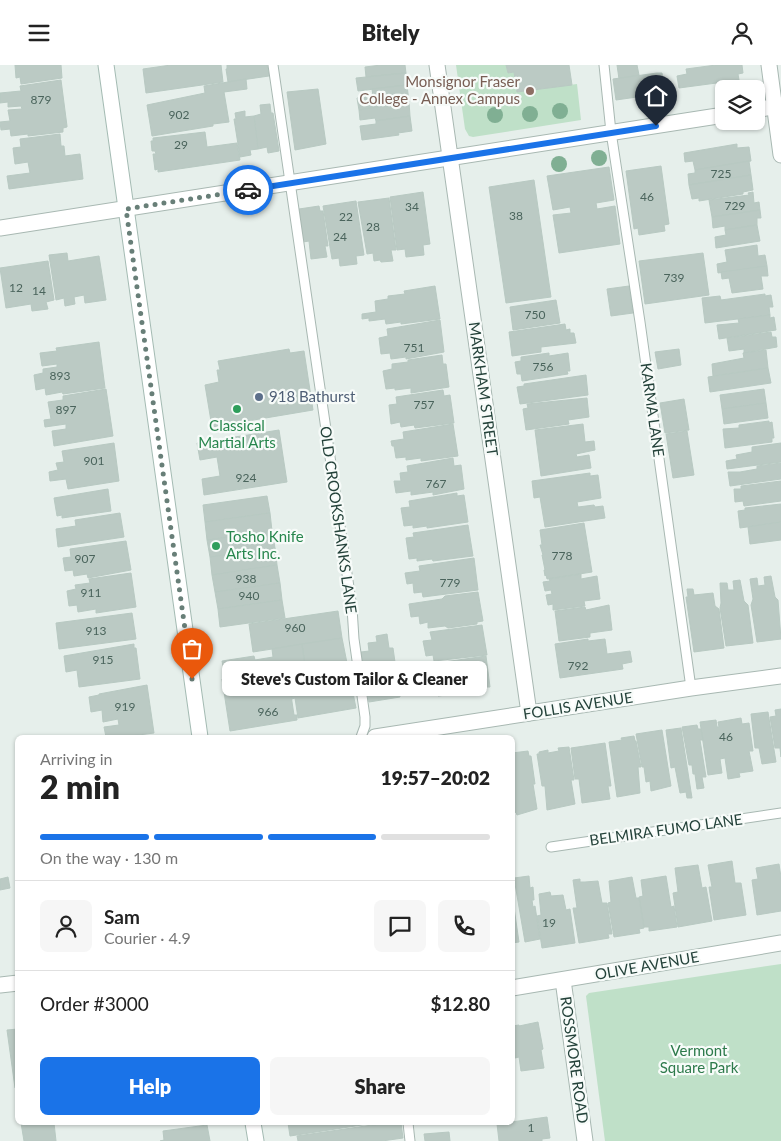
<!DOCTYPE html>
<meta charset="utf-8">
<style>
:root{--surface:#fff;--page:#f6f6f6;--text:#222;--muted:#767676;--line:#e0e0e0;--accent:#1a73e8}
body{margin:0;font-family:Lato,sans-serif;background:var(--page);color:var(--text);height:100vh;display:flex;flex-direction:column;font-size:19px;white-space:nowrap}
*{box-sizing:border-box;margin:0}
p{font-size:16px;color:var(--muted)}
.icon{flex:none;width:28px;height:28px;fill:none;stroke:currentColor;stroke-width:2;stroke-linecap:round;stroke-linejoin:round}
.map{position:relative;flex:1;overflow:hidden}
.panel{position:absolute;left:15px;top:670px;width:500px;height:390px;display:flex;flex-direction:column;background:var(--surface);border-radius:8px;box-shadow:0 1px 4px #0004}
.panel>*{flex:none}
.buttons{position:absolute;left:715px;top:15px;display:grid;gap:10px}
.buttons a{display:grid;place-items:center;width:50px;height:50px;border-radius:8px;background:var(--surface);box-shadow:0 1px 4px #0004;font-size:25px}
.pin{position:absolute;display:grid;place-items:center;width:42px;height:42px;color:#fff;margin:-51px -21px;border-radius:50% 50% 50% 0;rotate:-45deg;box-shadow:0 0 5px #0007}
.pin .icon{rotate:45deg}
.courier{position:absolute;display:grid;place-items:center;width:50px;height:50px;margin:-25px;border:4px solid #1a73e8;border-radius:50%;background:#fff;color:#222;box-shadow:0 1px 6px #0007}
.bubble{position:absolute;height:35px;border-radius:8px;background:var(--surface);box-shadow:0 1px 4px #0004;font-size:16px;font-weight:800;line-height:35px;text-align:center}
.headline em{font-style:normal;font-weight:800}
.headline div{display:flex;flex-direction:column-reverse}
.headline{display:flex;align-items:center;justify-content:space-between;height:85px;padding:0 25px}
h1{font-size:32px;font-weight:800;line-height:38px}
.bar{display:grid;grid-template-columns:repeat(4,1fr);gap:8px 5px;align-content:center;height:60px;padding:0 25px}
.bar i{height:6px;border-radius:4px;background:var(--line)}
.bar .on{background:var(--accent)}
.bar p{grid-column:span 4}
.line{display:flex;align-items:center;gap:12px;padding:0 25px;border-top:1px solid var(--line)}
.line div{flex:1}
.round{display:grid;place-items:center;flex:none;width:52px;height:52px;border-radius:8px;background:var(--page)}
.button{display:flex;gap:10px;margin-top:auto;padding:10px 25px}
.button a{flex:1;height:58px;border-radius:8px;background:var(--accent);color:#fff;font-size:20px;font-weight:800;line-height:58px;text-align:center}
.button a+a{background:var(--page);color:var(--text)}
header{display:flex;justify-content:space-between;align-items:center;height:65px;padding:0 25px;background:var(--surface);font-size:22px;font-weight:800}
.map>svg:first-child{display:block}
.green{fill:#bfe0c8}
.building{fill:#bbcac4;stroke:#b8c9c2}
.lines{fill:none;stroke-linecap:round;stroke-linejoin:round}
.lane-casing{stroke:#a8b8b2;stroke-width:11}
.street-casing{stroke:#a8b8b2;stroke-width:17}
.secondary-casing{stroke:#a4bbb3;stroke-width:17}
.lane{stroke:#fff;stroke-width:9}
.street{stroke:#fff;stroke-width:15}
.secondary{stroke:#fff;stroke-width:15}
.tree{fill:#80af93}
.done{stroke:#687f78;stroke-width:5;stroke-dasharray:0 9}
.route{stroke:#1a73e8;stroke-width:6}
.education-dot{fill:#8d6e63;stroke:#f7fbf9;stroke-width:2}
.service-dot{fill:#5c6f8a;stroke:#f7fbf9;stroke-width:2}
.leisure-dot{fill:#2e9e5b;stroke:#f7fbf9;stroke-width:2}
.labels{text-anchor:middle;stroke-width:4.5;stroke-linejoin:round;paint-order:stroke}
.number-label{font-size:12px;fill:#4a645c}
.education-label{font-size:15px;fill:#785e54;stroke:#f7fbf9;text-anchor:end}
.street-label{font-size:15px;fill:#24423a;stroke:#f7fbf9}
.service-label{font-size:15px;fill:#4e5e75;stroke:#f7fbf9;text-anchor:start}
.leisure-label{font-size:15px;fill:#27864d;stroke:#f7fbf9}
.park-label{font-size:15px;fill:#2d7a4b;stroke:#f7fbf9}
</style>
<header><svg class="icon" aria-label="menu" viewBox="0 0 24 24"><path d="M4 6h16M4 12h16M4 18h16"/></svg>Bitely<svg class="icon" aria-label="person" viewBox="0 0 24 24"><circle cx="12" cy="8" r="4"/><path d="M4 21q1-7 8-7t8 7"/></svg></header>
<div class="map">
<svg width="781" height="1076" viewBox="0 0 781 1076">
<rect width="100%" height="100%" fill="#e6efeb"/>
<g class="green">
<path d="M456 0H506L508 8 514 7 517 27 577 19 581 55 473 72 469 71 465 64Z"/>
<path d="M781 899V1076H605L586 931 589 928Z"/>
</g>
<g class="building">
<path d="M15 0H61L62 13 21 19 20 12 16 13Z"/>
<path d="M171 0H221L223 17 146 28 143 4Z"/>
<path d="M227 0H267L269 11 228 17 226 4H227Z"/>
<path d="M381 0H405L406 8 366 12 365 2Z"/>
<path d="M506 0H569L572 20 517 27 514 7 508 8Z"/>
<path d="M617 0H637L639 10 619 14Z"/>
<path d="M716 0H742L743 8 738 9 739 15 679 23 677 11 687 9 686 4Z"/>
<path d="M406 8 407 20 358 26 356 13Z"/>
<path d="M657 8H662L665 28 616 35 613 14Z"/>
<path d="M246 14 247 24 224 27 229 57 213 59V61L152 71 147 40 205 28 204 21Z"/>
<path d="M61 15 67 61V62L63 63V67L28 71V69L11 71 10 64 1 65 0 57 10 56 8 45 22 44 21 41 8 42V37L0 38V28L21 26 20 21Z"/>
<path d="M407 20 409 37 359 45 357 33 373 31 372 24Z"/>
<path d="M318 24 326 79 295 85 287 27Z"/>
<path d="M409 37 410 51 376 56 375 53 360 55 359 45Z"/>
<path d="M270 39 271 48H273L279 86 268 88 267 82 258 84 254 51 261 49 260 40Z"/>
<path d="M245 46V52L254 51 258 84 250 85 251 90 240 92 234 54H236L235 48Z"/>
<path d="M410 51 412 66 398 68 399 70 362 75 360 61 376 59V56Z"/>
<path d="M205 67 207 82 237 78 240 95 158 107V104L155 105 153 89H156L155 86H152L151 76H153V73Z"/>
<path d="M60 69 61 81H64L65 91 80 89 83 114 9 124 7 111 30 108 28 97 15 99 13 83 21 82 20 74Z"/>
<path d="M737 79V83L749 82 751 96 695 105 693 96 685 97 684 88Z"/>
<path d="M749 96 751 110 689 120 688 109 695 108V105Z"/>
<path d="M661 101 669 159 664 160 665 166 639 170 638 163 634 164 626 106Z"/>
<path d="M609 102 614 135 596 138 597 144 615 141 620 179 559 188 553 150 571 148 570 142 553 145 547 111Z"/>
<path d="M751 110 753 125 743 127V129L699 136V133L692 134 689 120Z"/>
<path d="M534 115 551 232 506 238 489 122Z"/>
<path d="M423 127 430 179 423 180 424 190 406 192 405 184 397 185 390 132Z"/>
<path d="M753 127 754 138 759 137 760 145 712 152 709 135 749 130 748 128Z"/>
<path d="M389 133 396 185H391L393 196 381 197 380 195 374 196 373 188 367 189 358 137Z"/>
<path d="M356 136 364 190 356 191 357 199 340 201 339 193 332 194 323 141Z"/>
<path d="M319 141 320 146H323L328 181H325L327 192 311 194 309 176 303 177 299 144Z"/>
<path d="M760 145 761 153H757V160L725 165V161L713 163 712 152Z"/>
<path d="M757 160 760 176 716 183 715 172 726 170 725 165Z"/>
<path d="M757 180 758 191 765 190 767 201 718 208 717 199 727 197 725 185Z"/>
<path d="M67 188 68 196 99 191 106 235 85 238 84 230 74 232 75 239 65 241 64 233 56 235 49 190Z"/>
<path d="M703 188 709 230 645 239 639 196Z"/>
<path d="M48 196 54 235 46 237 48 244 32 246 31 239 6 243 0 203Z"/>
<path d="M767 201 768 211H761L763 224 732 228 729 213 722 214 721 207Z"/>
<path d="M435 221 440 254 401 259V257L386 259 385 254 369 256V253L362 254V249L376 247 375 236 388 234V231L405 229 404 226Z"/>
<path d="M629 221 633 248 611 251 607 224Z"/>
<path d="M765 229V231L771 230 773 242H769L770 250 705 258 702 233 720 231 721 235Z"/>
<path d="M556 235 560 258 513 265 510 242Z"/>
<path d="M770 250V253L774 252 776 265 719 274 717 260 739 258 738 254Z"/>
<path d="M440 255 444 287 406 294V292L391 294 390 288 381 289 379 273 388 271 387 264Z"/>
<path d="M565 259 566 265 570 264V268H574L576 278 541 282V287L512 291 509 267Z"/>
<path d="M771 267 772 272H776L777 282 744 288V284L729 286 727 273Z"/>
<path d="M99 277 105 323 63 329 62 327 46 330 45 323 36 325 34 310 43 308V304L57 302V299L42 301 40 288 57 286 56 283Z"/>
<path d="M289 284 290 288 304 286 313 345 212 362 205 320 219 317 217 305H220L218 296Z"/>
<path d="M679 284 681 300 658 304 655 287Z"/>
<path d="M766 285 768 303 713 311 712 299 744 293 743 288Z"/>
<path d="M549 288V291L568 288 570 306H567L568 309 522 316 521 309H517L515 297 521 296V292Z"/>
<path d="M442 290 443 299H446L449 322 411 328V323L395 325V323L386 324 383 306 392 304V299L408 297V295Z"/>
<path d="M768 303 771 318 710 327 708 312Z"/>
<path d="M586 310 588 330 520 339 517 322 524 321V319Z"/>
<path d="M106 324 113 371 54 381 52 366 66 364V359L45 362 44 355 51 354 48 337 63 335V331Z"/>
<path d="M764 324 766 338 722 344 720 330Z"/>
<path d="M443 325 444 331 450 330 454 358 415 363 414 360 401 362 400 357 391 359 389 340 397 339 396 332Z"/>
<path d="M587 333 589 352 568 355 569 359 526 365 523 344 528 343 527 339Z"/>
<path d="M684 334 689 365 665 368 660 338Z"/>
<path d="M766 338 768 353 724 359 722 344Z"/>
<path d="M769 356V358L772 357 774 373H772V377L725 383 723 364 739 363V360Z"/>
<path d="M453 359 458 391 421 396V393L406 395V392L396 393 394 381H392L391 376 404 374 403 367Z"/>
<path d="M583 359 585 377 594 376 595 385 576 389 577 392 589 390 591 403 541 411 535 365Z"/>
<path d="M279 365 287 417 204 430 202 414 220 411 217 392 200 395 197 378Z"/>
<path d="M687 366 694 410 673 413 666 369Z"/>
<path d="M114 378 119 416 68 424 66 414 50 416 49 407 58 405 56 398 64 397 62 386Z"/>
<path d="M781 378V397L727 404 726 396 737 394 736 390 752 387V382Z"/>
<path d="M453 393 454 401 461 400 464 424 433 430V427L411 430V426L396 428 394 416H401L400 408 408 407 407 401Z"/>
<path d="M781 398V414L730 421 728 407H740L757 404V401Z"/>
<path d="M590 408V411L598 410 601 433 577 437 578 442 594 440 595 442 603 441 605 453 545 462 540 432 534 433 532 416Z"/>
<path d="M781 416V436L744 441 743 436 735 437 734 424H741V421Z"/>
<path d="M108 424 111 446 62 453V450L57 451 54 433Z"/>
<path d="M457 428V431L464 430 468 457 427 463V461L413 463V460L404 461 401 443 410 442 409 436Z"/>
<path d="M267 431 270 448 205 457 203 440Z"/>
<path d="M781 439V457L740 463 738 446 745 445V443Z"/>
<path d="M120 448 124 472 58 482 56 464 76 461 75 455Z"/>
<path d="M270 448 272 466 207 475 205 457Z"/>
<path d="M781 457V475L750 479 748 462Z"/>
<path d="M584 458 592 507 547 514 546 510 545 511 544 505H545L542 490H543L540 480H542L540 465Z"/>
<path d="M468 460 473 491 433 496 432 494 417 496V493L409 494 406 473 414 472 413 468Z"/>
<path d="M272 466 275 483 210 492 207 475Z"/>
<path d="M126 476 131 505 88 513 87 509 74 511 73 505 65 506 63 493 71 492 70 484Z"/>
<path d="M275 483 277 500 212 510 210 492Z"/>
<path d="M474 493 478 525 423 532 422 527 414 528 413 518 407 519 405 508 420 506 419 501Z"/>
<path d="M277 500 280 518 215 527 212 510Z"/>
<path d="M131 508 136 542 96 548V544L78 547 77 540 69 541 67 526 76 524 75 520 90 518 89 514Z"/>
<path d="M581 509V514L597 511 600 534 584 536 585 541 553 545V539L548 540 546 530 552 529 551 525 545 526 543 517 550 516 549 514Z"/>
<path d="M771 511 775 532 778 535 781 574 757 577 751 540 753 534 750 514 757 513 758 521 765 520 764 512Z"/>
<path d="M740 515 744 536 748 540 753 578 726 581 720 543 721 538 720 518H727L728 525H734L733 516Z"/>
<path d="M280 518 282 535 218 544 215 527Z"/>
<path d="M687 524H693L694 530 713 528 715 541 719 544 724 583 694 587 686 532H688Z"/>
<path d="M478 527 483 556 477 557V559L448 563 445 561 428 563V557L420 559 419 551 411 552 409 539 442 534 445 531Z"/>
<path d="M282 535 285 553 220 562 218 544Z"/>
<path d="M609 540 612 565 590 568V572L559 576 555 546 585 542 586 545Z"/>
<path d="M338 546 342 573 253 587 249 559Z"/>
<path d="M132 548 136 574 59 584 56 558Z"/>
<path d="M482 560 487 590 434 596 433 590 426 591 423 576 432 575 430 567Z"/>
<path d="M387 569 389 583H393L400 632 369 637 361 587 369 586 368 578 377 577 376 571Z"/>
<path d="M342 573 356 643 298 653 295 633 292 634 287 604 305 601 302 579Z"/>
<path d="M588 574V576L605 574 607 589 630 586 632 597 622 599 623 604 560 613 555 579Z"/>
<path d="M134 579V583H136L140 614 79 622 77 605 66 607 64 591Z"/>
<path d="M302 579 305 601 225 613 222 596 254 591 255 595 273 592 272 584Z"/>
<path d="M486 591 490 622H485L486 625 438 631 437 623 430 624 428 609 436 608 435 600 444 598V597Z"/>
<path d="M287 604 294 650H297V655L230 666 222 614Z"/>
<path d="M147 620 154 668 123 672H106L104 662 119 660 118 654 103 657 102 645 91 647 89 632 99 630V629Z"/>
<path d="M781 644V692L780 683H775L770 652 776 651 775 645Z"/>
<path d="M768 647 776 697 762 699 759 683H755L751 649Z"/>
<path d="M741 653 742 659 749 658 753 686H749L753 706 739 708 740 712 728 714 725 693 720 694 722 708 708 710 700 657 716 655 717 662H719L718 657Z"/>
<path d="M697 660 698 664H701L703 675H700L706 712H702L704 723 697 724 695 709H693L692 700H689L682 662Z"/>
<path d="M681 663 692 733H687L686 727 680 728 675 702 671 703 666 665Z"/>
<path d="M662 665 671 721 651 726 650 716 646 717 644 702H642L636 669Z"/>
<path d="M634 671 635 676H636L641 702H638L640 728 617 732 609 677 622 675 621 673Z"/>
<path d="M605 678 611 721H608L610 734 582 738 579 714H575L571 683Z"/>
<path d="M569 682 574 715H571L575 739 547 745 545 721H542L537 689H539V687L548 685V688L559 686 558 683Z"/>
<path d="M528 686 529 691H531L535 719H533L537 744 517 750 516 747 514 748 512 738V688Z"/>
<path d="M732 796 735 818H741L746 850 714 855 709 822H712L708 800Z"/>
<path d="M779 799 781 812V846L757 850 752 815 758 814 756 803Z"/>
<path d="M698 800 702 823 706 822 712 856 678 862 673 828 678 827 675 803Z"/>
<path d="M529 811 530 823 533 822 534 835H532L533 842 535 841 540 874 525 877 514 813Z"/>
<path d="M666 811 671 842 674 841 677 862 649 866V862H644L639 832 643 831 641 815Z"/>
<path d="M8 812 10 823 0 825V814Z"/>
<path d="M632 812 636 833H639L644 863 639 864 640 868 614 872 608 838 611 837 609 816Z"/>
<path d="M580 814V817H585L598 816 602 838H607L612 869H608L609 873 579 878 573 843H577L573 815Z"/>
<path d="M550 827 551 831 563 830 566 845 570 844 575 878 542 883 537 851 541 850 539 829Z"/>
<path d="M512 829 519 877 512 878Z"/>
<path d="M538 957 543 984 541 985 544 1003 521 1006 519 992 515 993 512 975V961L519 960V961Z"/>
<path d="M18 964V1023H15L7 965Z"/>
<path d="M547 1052 550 1073 542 1074V1076H499L497 1059Z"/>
<path d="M21 1058H54L56 1076H24Z"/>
<path d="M288 1058H375L290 1071Z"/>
<path d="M386 1058H401L403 1073 382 1076H298L297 1071Z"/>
<path d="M207 1060 210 1076H160L164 1075 163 1066Z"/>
<path d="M449 1067 450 1076H425L424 1069Z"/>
</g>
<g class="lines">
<defs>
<g id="lane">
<path d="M273 0 352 543 354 574 365 652V661L361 672"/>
<path d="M604 0 611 67 640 257 691 623"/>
<path d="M551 782 781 748"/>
<path d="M408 1058 410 1076"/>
</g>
<g id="street">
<path d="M437 0 529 648"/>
<path d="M769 0 781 90"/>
<path d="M756 45 781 40"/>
<path d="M0 163 724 50"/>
<path d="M375 672 691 623 781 611"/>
<path d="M563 915 585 1076"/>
<path d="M0 920 18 918"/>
<path d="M512 923 781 878"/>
</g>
<g id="secondary">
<path d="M106 0 200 672"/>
<path d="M253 1058 256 1076"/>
</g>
</defs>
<use href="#lane" class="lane-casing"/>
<use href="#street" class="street-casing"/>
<use href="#secondary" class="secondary-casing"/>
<use href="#lane" class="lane"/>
<use href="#street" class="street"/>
<use href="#secondary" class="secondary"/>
</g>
<g class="tree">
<circle cx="560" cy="46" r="8"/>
<circle cx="530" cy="49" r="8"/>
<circle cx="495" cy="50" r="8"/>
<circle cx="599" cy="93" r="8"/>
<circle cx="559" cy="99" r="8"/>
</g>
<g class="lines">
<path class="done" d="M192 614 126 144 248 125"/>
<path class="route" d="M248 125 656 61"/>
</g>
<circle class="education-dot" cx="530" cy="26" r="5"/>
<circle class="service-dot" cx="259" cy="332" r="5"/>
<g class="leisure-dot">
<circle cx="237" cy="344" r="5"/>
<circle cx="216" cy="481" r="5"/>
</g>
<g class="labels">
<g class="number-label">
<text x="41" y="39">879</text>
<text x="179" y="54">902</text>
<text x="181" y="84">29</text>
<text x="721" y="113">725</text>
<text x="647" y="136">46</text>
<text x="735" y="145">729</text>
<text x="412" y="146">34</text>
<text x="516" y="155">38</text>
<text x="346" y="156">22</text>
<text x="373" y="166">28</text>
<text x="340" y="176">24</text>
<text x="674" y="217">739</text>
<text x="16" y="227">12</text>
<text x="39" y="230">14</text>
<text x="535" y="254">750</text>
<text x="414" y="287">751</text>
<text x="543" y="306">756</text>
<text x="60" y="315">893</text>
<text x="424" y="344">757</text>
<text x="66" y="349">897</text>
<text x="94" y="400">901</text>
<text x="246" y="417">924</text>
<text x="436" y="423">767</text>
<text x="562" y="495">778</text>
<text x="85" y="498">907</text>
<text x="246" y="518">938</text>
<text x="450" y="522">779</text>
<text x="91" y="532">911</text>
<text x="249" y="535">940</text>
<text x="295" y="567">960</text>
<text x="96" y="570">913</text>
<text x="103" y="599">915</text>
<text x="578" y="605">792</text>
<text x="125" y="646">919</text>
<text x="268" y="651">966</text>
<text x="726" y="676">46</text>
<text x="549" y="862">19</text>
<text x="531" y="1067">1</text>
</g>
<g class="education-label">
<text x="520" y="22">Monsignor Fraser<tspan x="520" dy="17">College - Annex Campus</tspan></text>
</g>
<g class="street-label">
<text transform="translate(483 324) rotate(82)" y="5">MARKHAM STREET</text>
<text transform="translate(652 345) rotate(82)" y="5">KARMA LANE</text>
<text transform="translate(338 455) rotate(82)" y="5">OLD CROOKSHANKS LANE</text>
<text transform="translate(578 641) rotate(-9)" y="5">FOLLIS AVENUE</text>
<text transform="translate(666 765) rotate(-8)" y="5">BELMIRA FUMO LANE</text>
<text transform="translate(647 901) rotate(-10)" y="5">OLIVE AVENUE</text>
<text transform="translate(574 995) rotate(82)" y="5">ROSSMORE ROAD</text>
</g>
<g class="service-label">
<text x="269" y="337">918 Bathurst</text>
</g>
<g class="leisure-label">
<text x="237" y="366">Classical<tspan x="237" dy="17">Martial Arts</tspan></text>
<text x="226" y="477" text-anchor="start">Tosho Knife<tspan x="226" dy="17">Arts Inc.</tspan></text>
</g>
<g class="park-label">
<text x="699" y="991">Vermont<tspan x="699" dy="17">Square Park</tspan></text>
</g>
</g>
</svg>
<div class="buttons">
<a><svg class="icon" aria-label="layers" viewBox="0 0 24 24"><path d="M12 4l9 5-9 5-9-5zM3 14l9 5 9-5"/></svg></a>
</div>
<div class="pin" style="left:192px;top:614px;background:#ea580c"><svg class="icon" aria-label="bag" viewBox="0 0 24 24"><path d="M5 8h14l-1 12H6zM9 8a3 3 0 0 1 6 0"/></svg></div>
<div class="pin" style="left:656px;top:61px;background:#1f2937"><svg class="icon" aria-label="home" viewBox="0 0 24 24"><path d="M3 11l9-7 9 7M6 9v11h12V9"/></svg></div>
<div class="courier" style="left:248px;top:125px"><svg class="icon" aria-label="car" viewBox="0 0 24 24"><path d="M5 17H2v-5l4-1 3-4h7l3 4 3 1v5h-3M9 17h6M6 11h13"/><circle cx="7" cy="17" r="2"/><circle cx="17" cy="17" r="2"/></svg></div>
<div class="bubble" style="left:222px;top:596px;width:265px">Steve's Custom Tailor &amp; Cleaner</div>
<section class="panel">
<div class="headline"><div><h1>2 min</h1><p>Arriving in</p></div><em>19:57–20:02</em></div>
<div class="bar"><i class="on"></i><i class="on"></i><i class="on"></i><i></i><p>On the way · 130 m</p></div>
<div class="line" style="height:90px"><a class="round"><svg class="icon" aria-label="person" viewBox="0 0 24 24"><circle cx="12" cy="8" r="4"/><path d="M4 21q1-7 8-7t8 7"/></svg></a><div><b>Sam</b><p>Courier · 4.9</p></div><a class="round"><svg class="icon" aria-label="chat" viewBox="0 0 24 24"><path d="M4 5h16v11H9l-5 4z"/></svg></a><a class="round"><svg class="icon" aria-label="phone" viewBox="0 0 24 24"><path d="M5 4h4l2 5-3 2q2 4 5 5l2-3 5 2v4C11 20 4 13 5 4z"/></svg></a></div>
<div class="line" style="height:65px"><div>Order #3000</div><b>$12.80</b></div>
<div class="button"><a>Help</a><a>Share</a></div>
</section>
</div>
